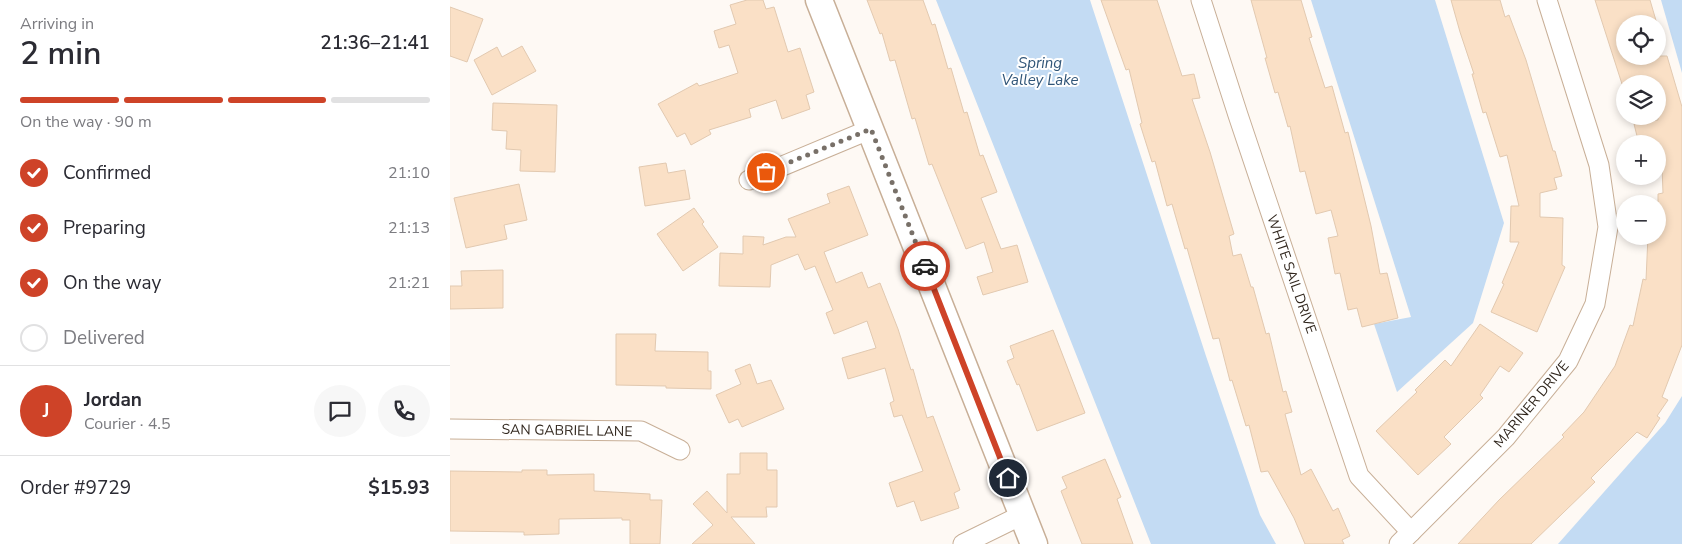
<!DOCTYPE html>
<meta charset="utf-8">
<style>
:root{--surface:#fff;--page:#f7f7f7;--text:#2b2b33;--muted:#7c7c81;--line:#e1e1e2;--accent:#ce4328}
body{margin:0;font-family:"Nunito Sans",sans-serif;background:var(--page);color:var(--text);height:100vh;display:flex;flex-direction:column;font-size:19px;white-space:nowrap}
*{box-sizing:border-box;margin:0}
p{font-size:16px;color:var(--muted)}
.icon{flex:none;width:28px;height:28px;fill:none;stroke:currentColor;stroke-width:2;stroke-linecap:round;stroke-linejoin:round}
.map{position:relative;flex:1;overflow:hidden}
.drawer{display:flex;flex-direction:column;background:var(--surface);width:450px}
.drawer>*{flex:none}
.buttons{position:absolute;left:1166px;top:15px;display:grid;gap:10px}
.buttons a{display:grid;place-items:center;width:50px;height:50px;border-radius:50%;background:var(--surface);box-shadow:0 2px 8px #0003;font-size:25px}
.pin{position:absolute;display:grid;place-items:center;width:42px;height:42px;color:#fff;margin:-21px;border:2px solid #fff;border-radius:50%;box-shadow:0 1px 5px #0007}
.courier{position:absolute;display:grid;place-items:center;width:50px;height:50px;margin:-25px;border:4px solid #ce4328;border-radius:50%;background:#fff;color:#222;box-shadow:0 1px 6px #0007}
.summary em{font-style:normal;font-weight:600}
.summary div{display:flex;flex-direction:column-reverse}
.summary{display:flex;align-items:center;justify-content:space-between;height:85px;padding:0 20px}
h1{font-size:32px;font-weight:600;line-height:38px}
.bar{display:grid;grid-template-columns:repeat(4,1fr);gap:8px 5px;align-content:center;height:60px;padding:0 20px}
.bar i{height:6px;border-radius:4px;background:var(--line)}
.bar .current{background:var(--accent)}
.bar p{grid-column:span 4}
.line{display:flex;align-items:center;gap:12px;padding:0 20px;border-top:1px solid var(--line)}
.line div{flex:1}
.round{display:grid;place-items:center;flex:none;width:52px;height:52px;border-radius:26px;background:var(--page)}
ol{padding:0 20px;list-style:none}
li{display:flex;align-items:center;gap:15px;height:55px}
li p{margin-inline-start:auto}
li .icon{padding:5px;border-radius:50%;background:var(--accent);color:#fff;stroke-width:4}
li:last-child{color:var(--muted)}
li i{width:28px;height:28px;border:2px solid var(--line);border-radius:50%}
main{display:flex;flex:1;min-height:0}
.map>svg:first-child{display:block}
.water{fill:#c3dbf3}
.building{fill:#fae0c6;stroke:#e2c9b0}
.lines{fill:none;stroke-linecap:round;stroke-linejoin:round}
.street-casing{stroke:#c8af97;stroke-width:21}
.secondary-casing{stroke:#c8af97;stroke-width:29}
.street{stroke:#fff;stroke-width:19}
.secondary{stroke:#fff;stroke-width:26}
.done{stroke:#787068;stroke-width:5;stroke-dasharray:0 9}
.route{stroke:#ce4328;stroke-width:6}
.labels{text-anchor:middle;stroke-width:4;stroke-linejoin:round;paint-order:stroke}
.street-label{font-size:14px;fill:#30261d;stroke:#fff}
.water-label{font-size:15px;font-style:italic;fill:#305578;stroke:#fff}
</style>
<main>
<section class="drawer">
<div class="summary"><div><h1>2 min</h1><p>Arriving in</p></div><em>21:36–21:41</em></div>
<div class="bar"><i class="current"></i><i class="current"></i><i class="current"></i><i></i><p>On the way · 90 m</p></div>
<ol>
<li><svg class="icon" aria-label="check" viewBox="0 0 24 24"><path d="M5 12l5 5 9-10"/></svg>Confirmed<p>21:10</p></li>
<li><svg class="icon" aria-label="check" viewBox="0 0 24 24"><path d="M5 12l5 5 9-10"/></svg>Preparing<p>21:13</p></li>
<li><svg class="icon" aria-label="check" viewBox="0 0 24 24"><path d="M5 12l5 5 9-10"/></svg>On the way<p>21:21</p></li>
<li><i></i>Delivered</li>
</ol>
<div class="line" style="height:90px"><b class="round" style="background:var(--accent);color:#fff">J</b><div><b>Jordan</b><p>Courier · 4.5</p></div><a class="round"><svg class="icon" aria-label="chat" viewBox="0 0 24 24"><path d="M4 5h16v11H9l-5 4z"/></svg></a><a class="round"><svg class="icon" aria-label="phone" viewBox="0 0 24 24"><path d="M5 4h4l2 5-3 2q2 4 5 5l2-3 5 2v4C11 20 4 13 5 4z"/></svg></a></div>
<div class="line" style="height:65px"><div>Order #9729</div><b>$15.93</b></div>
</section>
<div class="map">
<svg width="1232" height="544" viewBox="0 0 1232 544">
<rect width="100%" height="100%" fill="#fef9f4"/>
<g class="water">
<path d="M486 0H640L756 356 810 515 826 544H701Z"/>
<path d="M861 0H985L1054 223 1023 323 947 392 924 324 961 317Z"/>
<path d="M1211 0H1232V73Z"/>
<path d="M1232 396V544H1108L1215 423Z"/>
</g>
<g class="building">
<path d="M297 0H313L316 9 324 7 338 52 350 48 364 92 356 95 360 109 332 119 326 100 299 109 301 117 259 130 261 134 241 145 235 133 227 137 208 104 247 83 249 86 288 73 279 45 269 48 264 31 286 24 280 5Z"/>
<path d="M417 0H473L482 25 485 24 498 69 501 68 514 113 517 112 530 156 533 155 547 192 531 198 551 249 567 245 578 282 533 295 527 277 543 272 534 242 516 249 482 164 479 165 465 118 462 119 445 60 440 61 432 33 430 34Z"/>
<path d="M651 0H707L732 76 744 74 750 98 742 99 760 152 784 234 779 236 783 256 791 254 801 287H803L816 334 819 333 833 392 836 391 842 412 835 414 851 475 861 469 883 511 888 508 900 536 892 540 894 544H855L844 518 818 471 811 472 799 425 796 426 782 380 780 381 769 338 763 339 737 248 735 249 722 204 717 206 705 161 702 162 690 124 692 123 679 69 676 70Z"/>
<path d="M801 0H851L862 37 859 38 875 88 882 86 895 133 898 132 921 226 930 274 937 273 948 318 912 327 907 308 898 310 890 273 885 274 878 238 888 236 881 210 866 214 855 171 850 172 840 126 838 127 828 92 825 93 815 58H817Z"/>
<path d="M1001 0H1050L1055 17 1059 15 1076 60 1103 151H1105L1112 176 1104 178 1107 189 1090 193V217L1113 218 1112 265 1115 267 1087 332 1041 312 1054 284 1052 283 1069 242H1060L1061 206H1069L1057 155 1050 157 1036 112 1033 113 1022 74H1024L1010 32Z"/>
<path d="M1145 0H1200L1207 24H1175V56H1217L1232 107V345L1212 397 1218 400 1207 416 1210 418 1197 438 1187 432 1141 478 1145 482 1081 544H1008L1049 500 1114 437 1112 435 1134 412 1165 366 1180 325 1183 326 1193 279 1196 280 1198 236H1208V194L1213 193 1212 166 1208 167V144H1189L1184 124 1208 120V84H1172Z"/>
<path d="M0 7 33 19 17 62 0 56Z"/>
<path d="M72 46 86 71 42 95 24 60 47 47 52 57Z"/>
<path d="M43 103 107 105 105 172 70 171 71 150 56 149 57 131 42 130Z"/>
<path d="M216 163 218 173 235 170 240 199 195 206 189 167Z"/>
<path d="M69 184 77 220 54 225 57 239 16 248 4 198Z"/>
<path d="M399 186 418 235 374 252 386 283 412 272 418 288 430 283 448 329 461 370 463 369 477 418 483 416 510 490 504 493 509 508 471 521 464 501 447 507 439 483 473 471 452 415 444 417 440 403 444 401 435 368 398 379 392 358 426 348 417 321 384 334 376 313 383 310 365 266 355 270 348 254 321 265 320 287 269 286 270 253 293 254V236L314 237 313 245 336 237H346L338 219 380 203 377 194Z"/>
<path d="M244 208 254 222 252 224 268 247 233 271 207 234Z"/>
<path d="M53 270V308L0 309V286H12L11 271Z"/>
<path d="M1030 324 1073 353 1059 372 1050 366 1030 395 1033 398 994 437 1001 444 968 475 926 431 967 392 965 390 995 360 1001 366Z"/>
<path d="M603 330 635 413 587 431 569 384 567 385 557 361 564 358 560 346Z"/>
<path d="M166 334H206L205 351 258 352V371H261V389L216 388V386L166 385Z"/>
<path d="M300 364 307 384 321 380 334 409 292 427 288 419 279 423 266 395 291 384 285 370Z"/>
<path d="M290 453H317V470H327V507H316L317 517H281L305 544H242L263 525 243 504 257 491 277 513V474H290Z"/>
<path d="M655 459 671 497 667 499 683 544H632L611 491 617 488 612 477Z"/>
<path d="M72 470H97V475L144 474V491L200 494V500H212L210 544H180V520H172V518L109 519V534L74 535V532L0 531V471L72 472Z"/>
</g>
<g class="lines">
<defs>
<g id="street">
<path d="M751 0 788 115 909 476 961 532"/>
<path d="M299 180 421 129"/>
<path d="M0 429 191 431 230 450"/>
<path d="M513 544 572 515"/>
<path d="M949 544 1056 437 1118 361 1145 304 1158 227 1149 165 1097 0"/>
</g>
<path id="secondary" d="M369 0 584 544"/>
</defs>
<use href="#street" class="street-casing"/>
<use href="#secondary" class="secondary-casing"/>
<use href="#street" class="street"/>
<use href="#secondary" class="secondary"/>
</g>
<g class="lines">
<path class="done" d="M316 172 421 129 475 266"/>
<path class="route" d="M475 266 558 478"/>
</g>
<g class="labels">
<g class="street-label">
<text transform="translate(842 274) rotate(71)" y="5">WHITE SAIL DRIVE</text>
<text transform="translate(1081 404) rotate(-50)" y="5">MARINER DRIVE</text>
<text transform="translate(117 430) rotate(1)" y="5">SAN GABRIEL LANE</text>
</g>
<g class="water-label">
<text x="590" y="68">Spring<tspan x="590" dy="17">Valley Lake</tspan></text>
</g>
</g>
</svg>
<div class="buttons">
<a><svg class="icon" aria-label="locate" viewBox="0 0 24 24"><circle cx="12" cy="12" r="6"/><path d="M12 2v4M12 18v4M2 12h4M18 12h4"/></svg></a>
<a><svg class="icon" aria-label="layers" viewBox="0 0 24 24"><path d="M12 4l9 5-9 5-9-5zM3 14l9 5 9-5"/></svg></a>
<a>+</a>
<a>−</a>
</div>
<div class="pin" style="left:316px;top:172px;background:#ea580c"><svg class="icon" aria-label="bag" viewBox="0 0 24 24"><path d="M5 8h14l-1 12H6zM9 8a3 3 0 0 1 6 0"/></svg></div>
<div class="pin" style="left:558px;top:478px;background:#1f2937"><svg class="icon" aria-label="home" viewBox="0 0 24 24"><path d="M3 11l9-7 9 7M6 9v11h12V9"/></svg></div>
<div class="courier" style="left:475px;top:266px"><svg class="icon" aria-label="car" viewBox="0 0 24 24"><path d="M5 17H2v-5l4-1 3-4h7l3 4 3 1v5h-3M9 17h6M6 11h13"/><circle cx="7" cy="17" r="2"/><circle cx="17" cy="17" r="2"/></svg></div>
</div>
</main>
